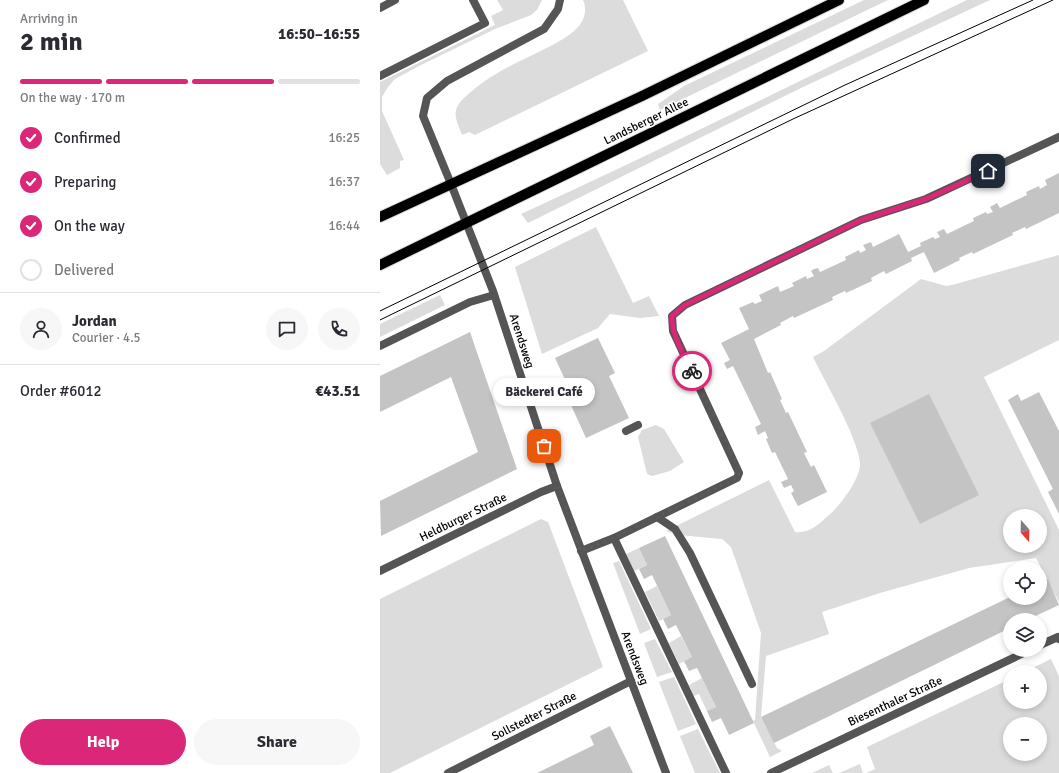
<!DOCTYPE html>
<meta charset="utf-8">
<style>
:root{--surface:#fff;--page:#f7f7f7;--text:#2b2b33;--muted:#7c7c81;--line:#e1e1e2;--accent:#db2777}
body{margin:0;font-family:Signika,sans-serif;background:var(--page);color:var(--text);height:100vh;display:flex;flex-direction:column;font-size:15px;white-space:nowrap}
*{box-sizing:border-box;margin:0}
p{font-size:13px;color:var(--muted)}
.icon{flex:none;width:22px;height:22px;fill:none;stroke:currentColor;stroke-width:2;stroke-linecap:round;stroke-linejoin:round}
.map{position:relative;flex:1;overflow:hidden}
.panel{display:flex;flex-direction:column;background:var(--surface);width:380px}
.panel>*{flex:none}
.needle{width:26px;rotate:160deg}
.controls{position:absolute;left:623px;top:509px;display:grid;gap:8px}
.controls a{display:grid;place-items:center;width:44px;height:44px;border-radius:50%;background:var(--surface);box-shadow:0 2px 6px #0003;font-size:20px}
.pin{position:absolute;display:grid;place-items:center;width:34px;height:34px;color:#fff;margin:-17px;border-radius:8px;box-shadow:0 2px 6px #0006}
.courier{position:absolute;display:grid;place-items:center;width:40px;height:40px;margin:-20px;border:3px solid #db2777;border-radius:50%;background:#fff;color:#222;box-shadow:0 1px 5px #0007}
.bubble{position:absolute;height:28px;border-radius:14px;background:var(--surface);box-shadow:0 2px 6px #0003;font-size:13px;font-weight:800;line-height:28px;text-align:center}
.summary em{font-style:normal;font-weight:800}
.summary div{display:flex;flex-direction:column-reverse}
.summary{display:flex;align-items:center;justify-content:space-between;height:68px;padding:0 20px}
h1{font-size:26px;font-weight:800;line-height:30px}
.bar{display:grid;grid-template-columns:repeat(4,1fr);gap:6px 4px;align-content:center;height:48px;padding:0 20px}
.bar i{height:5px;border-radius:3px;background:var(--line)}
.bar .on{background:var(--accent)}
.bar p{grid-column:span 4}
.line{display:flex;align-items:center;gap:10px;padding:0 20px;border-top:1px solid var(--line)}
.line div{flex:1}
.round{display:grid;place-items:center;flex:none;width:42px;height:42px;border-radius:21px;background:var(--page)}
ol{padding:0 20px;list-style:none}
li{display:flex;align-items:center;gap:12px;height:44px}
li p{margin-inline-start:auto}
li .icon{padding:4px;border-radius:50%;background:var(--accent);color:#fff;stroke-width:4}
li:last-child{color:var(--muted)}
li i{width:22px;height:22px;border:2px solid var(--line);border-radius:50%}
.cta{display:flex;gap:8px;margin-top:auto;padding:8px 20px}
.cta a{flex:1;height:46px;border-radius:24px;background:var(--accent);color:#fff;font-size:16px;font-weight:800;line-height:46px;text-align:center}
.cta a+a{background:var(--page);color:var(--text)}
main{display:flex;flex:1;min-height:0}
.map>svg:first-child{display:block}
.green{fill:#dcdcdc;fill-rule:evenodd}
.building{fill:#c4c4c4}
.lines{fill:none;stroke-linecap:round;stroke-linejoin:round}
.primary-casing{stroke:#dbdbdb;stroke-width:12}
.lane{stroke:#555;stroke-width:8}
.street{stroke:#555;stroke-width:8}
.primary{stroke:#000;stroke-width:10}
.tram{stroke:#000;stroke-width:1}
.done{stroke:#595959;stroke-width:4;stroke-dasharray:0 7.2}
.route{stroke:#db2777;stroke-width:5}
.labels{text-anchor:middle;stroke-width:3;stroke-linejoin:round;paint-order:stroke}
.street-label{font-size:12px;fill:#000;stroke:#fff}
</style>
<main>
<section class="panel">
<div class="summary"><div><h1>2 min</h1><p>Arriving in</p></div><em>16:50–16:55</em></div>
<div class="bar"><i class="on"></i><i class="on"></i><i class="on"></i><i></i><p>On the way · 170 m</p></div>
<ol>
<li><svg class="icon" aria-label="check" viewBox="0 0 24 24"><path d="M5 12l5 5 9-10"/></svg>Confirmed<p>16:25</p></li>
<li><svg class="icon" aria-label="check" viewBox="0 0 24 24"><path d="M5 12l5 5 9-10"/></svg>Preparing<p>16:37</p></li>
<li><svg class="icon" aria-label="check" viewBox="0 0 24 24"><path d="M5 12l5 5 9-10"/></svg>On the way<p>16:44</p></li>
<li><i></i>Delivered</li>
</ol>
<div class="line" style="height:72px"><a class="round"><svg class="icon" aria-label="person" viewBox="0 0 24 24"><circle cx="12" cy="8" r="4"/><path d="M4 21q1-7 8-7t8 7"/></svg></a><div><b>Jordan</b><p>Courier · 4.5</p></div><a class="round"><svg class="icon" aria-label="chat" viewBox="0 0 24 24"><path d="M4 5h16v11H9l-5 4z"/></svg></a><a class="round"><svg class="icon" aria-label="phone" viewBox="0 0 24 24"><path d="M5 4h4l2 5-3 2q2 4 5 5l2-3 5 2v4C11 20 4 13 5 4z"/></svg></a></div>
<div class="line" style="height:52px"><div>Order #6012</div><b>€43.51</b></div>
<div class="cta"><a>Help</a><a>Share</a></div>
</section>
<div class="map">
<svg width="679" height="773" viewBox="0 0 679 773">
<rect width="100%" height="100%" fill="#fff"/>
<g class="green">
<path d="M117 0H162L157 10 151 15 115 29 39 66 15 79 8 87 2 97V111L24 160 20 161V168L7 175 0 164V82L115 25 111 16 123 10Z"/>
<path d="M203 0H243L268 51 95 135 89 132 82 135C77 122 71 112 81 101 97 85 116 73 136 63 153 54 188 40 199 26 205 19 207 8 203 0Z"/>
<path d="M484 0H508L280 110 278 104 304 86Z"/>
<path d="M587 0H610L421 88 148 223 141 214C291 145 439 71 587 0Z"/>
<path d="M216 227 253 303 269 296 279 316 260 318 230 314 218 328 162 354 135 267Z"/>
<path d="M679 255V340L604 377 679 530V602L656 558 589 568 500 593 442 612 449 634 386 656 381 717 397 748 402 751 390 757 373 721 375 720 381 633 351 547 342 539 298 535 286 531 389 480 415 532C429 534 439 524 449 515 460 506 481 478 480 463 478 438 445 382 433 357L444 351 541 279 566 286 572 285ZM630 516H660V546H630Z"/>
<path d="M60 295 65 305 0 337V324Z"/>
<path d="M276 425 284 429 304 462 290 471 272 476 267 474 258 437 262 430Z"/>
<path d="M161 519 168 522 223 667 10 773H0V599Z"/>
<path d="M259 548 267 565 254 571 246 554Z"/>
<path d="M239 561 271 629 260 634 233 563Z"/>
<path d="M277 586 291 615 279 621 265 592Z"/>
<path d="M301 636 312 657 299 664 289 643Z"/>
<path d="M275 639 292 672 277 677 264 643Z"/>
<path d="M671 659 679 676V773H486L495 769 487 747 630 679V702H660V672H644ZM630 724H660V754H630Z"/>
<path d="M294 677 316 724 298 731 279 682Z"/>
<path d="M322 678 336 707 327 711 319 694 314 696 309 685Z"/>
<path d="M318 729 340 773H315L300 736Z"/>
<path d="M480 764 483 773H459Z"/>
<path d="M449 765 453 773H432Z"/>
</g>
<g class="building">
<path d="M679 173V213L646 229 645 227 632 233 633 235 593 254 592 252 579 258 580 260 554 273 544 252 531 258 532 261 506 274 504 271 491 278 492 281 466 293 465 291 452 297 453 300 414 318 413 316 400 323 401 325 374 339 388 373 390 372 402 399 400 400 406 413 408 412 427 452 424 453 431 467 434 465 447 492 418 506 411 493 414 491 411 485 404 488 401 482 408 479 395 452 392 453 386 439 388 438 385 431 378 435 375 427 381 424 353 366 347 369 344 363 350 360 341 343 369 329 359 308 373 302 375 304 382 301 379 295 398 286 400 292 414 286 412 283 426 276 427 279 434 276 431 271 434 269 438 268 440 272 466 260 465 257 479 250 480 253 486 250 483 245 491 242 493 247 519 234 528 252 541 246 540 243 553 237 555 239 560 237 557 232 564 229 567 234 594 221 593 218 606 212 607 214 613 212 610 207 617 203 620 208 647 195 646 192 659 186 660 189 667 185 665 180Z"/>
<path d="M90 332 137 469 1 536 0 501 98 452 71 377 0 412V376Z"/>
<path d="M218 338 235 373 229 376 249 418 206 438 190 403 195 401 175 358Z"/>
<path d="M659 392 679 431V514L668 492 673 489 628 400 638 394 641 401Z"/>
<path d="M549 394 599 495 540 524 490 423Z"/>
<path d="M285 536 374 723 349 735 341 718 332 722 327 711 336 707 317 668 309 671 304 661 312 657 296 625 288 629 283 619 291 615 272 575 264 579 259 569 267 565 259 548Z"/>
<path d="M668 579 679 605 647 620H630V628L394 743 381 717 630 597 660 598V583Z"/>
<path d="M230 726 253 773H157L214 745 210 736Z"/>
</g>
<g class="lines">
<defs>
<g id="primary">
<path d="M0 217 262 96 459 0"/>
<path d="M0 265 544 0"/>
</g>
</defs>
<use href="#primary" class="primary-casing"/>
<g class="lane">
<path d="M0 8 15 0"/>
<path d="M0 76 105 23 93 0"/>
<path d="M71 184 43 116 47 98 67 81 164 29 178 9 180 0"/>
<path d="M0 346 90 302 114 295"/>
<path d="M246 431 258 425"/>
<path d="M277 517 295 529 310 553 372 684"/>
<path d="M234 538 346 773"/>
</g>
<g class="street">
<path d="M71 184 113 291 177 486 286 773"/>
<path d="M201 551 234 538 357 478 359 473 293 331 292 316 305 305 481 220 546 199 679 137"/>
<path d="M0 571 161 492 177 486"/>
<path d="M660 645 678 637 679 639"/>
<path d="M68 773 251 681"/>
<path d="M391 773 650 650"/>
</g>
<use href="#primary" class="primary"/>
<g class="tram">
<path d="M0 311 465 85 653 0"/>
<path d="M0 320 413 119 673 0"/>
</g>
</g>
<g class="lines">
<path class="done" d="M164 446 201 551 234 538 357 478 359 473 358 467 312 371"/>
<path class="route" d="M312 371C304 354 291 335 292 316L305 305 481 220 546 199 608 171"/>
</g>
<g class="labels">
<g class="street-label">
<text transform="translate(266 121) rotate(-26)" y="4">Landsberger Allee</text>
<text transform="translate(142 341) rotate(72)" y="4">Arendsweg</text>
<text transform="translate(83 517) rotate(-26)" y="4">Heldburger Straße</text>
<text transform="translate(255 658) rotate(69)" y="4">Arendsweg</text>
<text transform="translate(515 701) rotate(-25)" y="4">Biesenthaler Straße</text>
<text transform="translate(154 716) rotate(-27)" y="4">Sollstedter Straße</text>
</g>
</g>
</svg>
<div class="controls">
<a><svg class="needle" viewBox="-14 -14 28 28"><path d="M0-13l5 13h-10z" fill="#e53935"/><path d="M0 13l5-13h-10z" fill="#7c7c81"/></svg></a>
<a><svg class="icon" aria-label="locate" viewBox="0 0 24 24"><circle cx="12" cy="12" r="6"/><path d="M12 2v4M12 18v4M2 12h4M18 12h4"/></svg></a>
<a><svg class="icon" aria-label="layers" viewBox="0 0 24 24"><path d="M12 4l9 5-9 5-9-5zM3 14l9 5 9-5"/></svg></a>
<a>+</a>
<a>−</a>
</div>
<div class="pin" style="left:164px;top:446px;background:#ea580c"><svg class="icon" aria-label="bag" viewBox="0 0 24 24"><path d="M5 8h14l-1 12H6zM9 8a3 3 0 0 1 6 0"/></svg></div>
<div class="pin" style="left:608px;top:171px;background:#1f2937"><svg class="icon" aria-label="home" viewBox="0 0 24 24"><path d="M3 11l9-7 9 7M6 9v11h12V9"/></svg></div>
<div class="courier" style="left:312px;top:371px"><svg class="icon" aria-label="bike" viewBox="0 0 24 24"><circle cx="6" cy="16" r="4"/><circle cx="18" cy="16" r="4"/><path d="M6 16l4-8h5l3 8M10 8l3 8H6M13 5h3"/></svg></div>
<div class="bubble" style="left:113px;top:378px;width:102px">Bäckerei Café</div>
</div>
</main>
